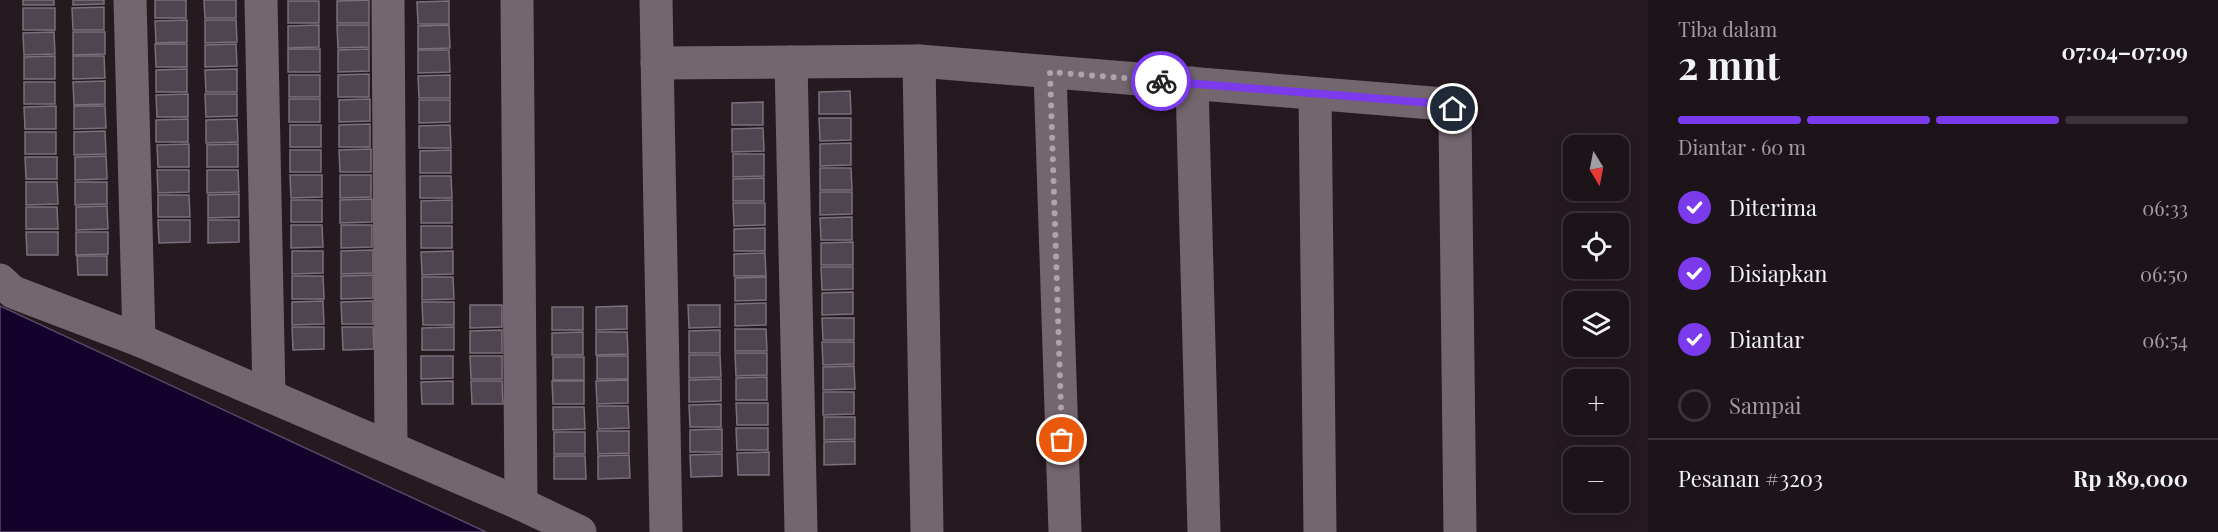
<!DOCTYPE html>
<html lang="id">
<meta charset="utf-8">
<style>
:root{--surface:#1c1419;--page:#251d22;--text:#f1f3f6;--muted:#a09ea2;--line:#3a3338;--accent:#7c3aed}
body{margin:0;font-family:"Playfair Display",serif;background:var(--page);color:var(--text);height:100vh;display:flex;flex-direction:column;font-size:22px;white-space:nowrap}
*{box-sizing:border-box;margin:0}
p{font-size:20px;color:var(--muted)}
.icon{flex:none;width:33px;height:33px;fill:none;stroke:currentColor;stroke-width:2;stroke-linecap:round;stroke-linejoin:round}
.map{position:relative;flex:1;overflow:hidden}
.drawer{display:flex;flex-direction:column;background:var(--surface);width:570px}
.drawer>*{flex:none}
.needle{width:39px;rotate:170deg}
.fabs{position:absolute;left:1563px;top:135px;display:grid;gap:12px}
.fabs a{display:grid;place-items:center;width:66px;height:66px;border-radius:12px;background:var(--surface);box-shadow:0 3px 15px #0003,0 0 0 2px var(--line);font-size:30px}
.pin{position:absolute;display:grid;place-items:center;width:51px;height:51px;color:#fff;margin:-26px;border:3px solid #fff;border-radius:50%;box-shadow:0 2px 6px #0007}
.courier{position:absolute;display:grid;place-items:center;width:60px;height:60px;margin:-30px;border:4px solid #7c3aed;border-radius:50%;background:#fff;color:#222;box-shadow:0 2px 8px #0007}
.head em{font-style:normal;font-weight:700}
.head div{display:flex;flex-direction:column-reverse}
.head{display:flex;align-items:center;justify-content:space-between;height:102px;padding:0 30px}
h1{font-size:39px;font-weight:700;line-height:45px}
.bar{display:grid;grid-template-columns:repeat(4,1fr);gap:9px 6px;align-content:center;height:72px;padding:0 30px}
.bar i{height:8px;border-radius:4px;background:var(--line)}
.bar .on{background:var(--accent)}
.bar p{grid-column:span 4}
.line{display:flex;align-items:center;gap:15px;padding:0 30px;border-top:2px solid var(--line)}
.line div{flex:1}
ol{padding:0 30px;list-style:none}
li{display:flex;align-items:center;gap:18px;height:66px}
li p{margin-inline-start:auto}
li .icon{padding:6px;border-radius:50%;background:var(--accent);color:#fff;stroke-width:4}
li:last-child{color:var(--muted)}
li i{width:33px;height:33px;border:3px solid var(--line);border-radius:50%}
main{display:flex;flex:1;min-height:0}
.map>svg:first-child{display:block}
.water{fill:#13002b;stroke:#584868;stroke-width:1.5}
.building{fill:#4f4550;stroke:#7a707c;stroke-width:1.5}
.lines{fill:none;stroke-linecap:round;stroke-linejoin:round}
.street{stroke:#74666e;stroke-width:33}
.done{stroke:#aea5ab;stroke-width:6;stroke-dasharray:0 10.8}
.route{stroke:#7c3aed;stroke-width:8}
</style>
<main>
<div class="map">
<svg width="1648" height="532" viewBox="0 0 1648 532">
<rect width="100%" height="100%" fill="#261a21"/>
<path class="water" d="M0 306 486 532H0Z"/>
<g class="building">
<rect x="23" y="0" width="31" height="5"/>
<path d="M73 0H104V4L73 5Z"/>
<rect x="155" y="0" width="31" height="18"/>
<path d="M204 0H236V18H205Z"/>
<path d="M369 0V23H337V1Z"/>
<rect x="288" y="1" width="31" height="22"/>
<path d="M449 1V24H418L417 2Z"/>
<path d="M104 7V30H73L72 8Z"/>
<rect x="23" y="8" width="32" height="22"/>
<path d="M187 20V42L156 43 155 21Z"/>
<path d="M205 20H236L237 42 205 43Z"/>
<path d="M319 25V47L288 48V26Z"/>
<path d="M337 25H369V47L338 48Z"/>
<path d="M449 25 450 48 418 49V26Z"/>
<path d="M54 32 55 54 24 55 23 33Z"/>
<path d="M73 32H105V54L73 55Z"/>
<path d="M155 44H187V67H156Z"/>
<path d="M236 44 237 66 205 67V45Z"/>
<rect x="288" y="49" width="32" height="23"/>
<path d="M369 49V71L338 72V50Z"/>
<path d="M418 50H449L450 72 418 73Z"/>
<path d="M55 56V79H24V57Z"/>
<path d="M73 56H104L105 78 73 79Z"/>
<path d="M187 69V92H156V70Z"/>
<path d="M237 69V92H206L205 70Z"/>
<path d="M369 74V97H338V75Z"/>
<rect x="289" y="75" width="31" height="22"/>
<path d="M450 75V98H419L418 76Z"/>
<path d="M105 81V104L74 105 73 82Z"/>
<rect x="24" y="82" width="31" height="22"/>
<path d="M850 91 851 114H819V92Z"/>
<path d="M188 94V117H157L156 95Z"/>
<path d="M205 94H237V116L206 117Z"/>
<rect x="289" y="99" width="31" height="23"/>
<path d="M370 99V121L339 122V100Z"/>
<path d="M419 100H450V122L419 123Z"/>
<path d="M763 102V125H732V103Z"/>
<path d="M56 106V129H25L24 107Z"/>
<path d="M74 106H105L106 128 74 129Z"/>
<path d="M819 118H851V140L820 141Z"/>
<path d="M188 119V142H156V120Z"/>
<path d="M237 119 238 142 206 143V120Z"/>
<path d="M370 124V147H339V125Z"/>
<rect x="290" y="125" width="31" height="22"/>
<path d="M450 125 451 148H419V126Z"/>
<path d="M763 128 764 151 732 152V129Z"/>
<path d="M105 131 106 154 74 155V132Z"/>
<rect x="25" y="132" width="31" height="22"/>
<path d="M851 143V165L820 166V144Z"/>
<path d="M189 144V167H158L157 145Z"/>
<path d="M238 144V167H207V145Z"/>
<path d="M371 149V172H340L339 150Z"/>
<rect x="290" y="150" width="31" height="22"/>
<path d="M451 150V173H420V151Z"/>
<path d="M733 154H764V176L733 177Z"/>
<path d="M106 156 107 179 75 180V157Z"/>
<path d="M25 157H57V179H26Z"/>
<path d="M820 168H851L852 190H820Z"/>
<path d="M157 170H189V192L158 193Z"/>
<path d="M207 170H238L239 192 207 193Z"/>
<path d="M290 175H322V197L291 198Z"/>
<path d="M340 175H371V197L340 198Z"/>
<path d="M420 176H451L452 198H420Z"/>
<path d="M764 178V201H733V179Z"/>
<path d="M26 182H57L58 204 26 205Z"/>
<path d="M75 182H107V204L75 205Z"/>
<path d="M820 192H852V214L820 215Z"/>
<path d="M239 194V217L208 218V195Z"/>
<path d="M158 195H189L190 217H158Z"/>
<path d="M372 199V222L340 223V200Z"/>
<rect x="291" y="200" width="31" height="22"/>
<path d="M452 200V223H421V201Z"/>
<path d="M733 203H765V225L734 226Z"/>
<path d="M107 206 108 229 76 230V207Z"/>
<path d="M26 207H57L58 229H26Z"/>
<path d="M852 217V240H821L820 218Z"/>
<path d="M158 220H190V242L159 243Z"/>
<path d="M208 220H239V242L208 243Z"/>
<path d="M291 225H322L323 247 291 248Z"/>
<path d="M341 225H372V247L341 248Z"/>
<rect x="421" y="226" width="31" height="22"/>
<path d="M765 228V251H734V229Z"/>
<path d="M26 232H58V255H27Z"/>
<path d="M76 232H108V254L76 255Z"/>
<path d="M853 242V265H821V243Z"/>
<path d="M373 250V273L341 274V251Z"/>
<path d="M292 251H323V273L292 274Z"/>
<path d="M453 251V274L422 275 421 252Z"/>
<path d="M765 253 766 276H734V254Z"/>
<path d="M77 256H107V275H78Z"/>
<path d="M821 267H853V289L822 290Z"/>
<path d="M373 275V298L341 299V276Z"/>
<path d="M292 276H323L324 299H292Z"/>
<path d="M422 277H453L454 299 422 300Z"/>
<path d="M766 277V300L735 301V278Z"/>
<path d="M853 292V314L822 315V293Z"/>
<path d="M323 301 324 324 292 325V302Z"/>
<path d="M373 301V324H342L341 302Z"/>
<path d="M422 302H454V325H423Z"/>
<path d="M766 303V325L735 326V304Z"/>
<path d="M470 305H502V327L470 328Z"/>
<path d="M688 305H720V327L689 328Z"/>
<path d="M627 306V329L596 330V307Z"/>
<rect x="552" y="307" width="31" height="23"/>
<path d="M822 318H854V340H823Z"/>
<path d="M292 327H324V349L293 350Z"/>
<path d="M342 327H373L374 349 343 350Z"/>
<path d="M454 327V350H422V328Z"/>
<path d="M735 329H766L767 351H735Z"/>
<path d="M502 330V353H470V331Z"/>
<path d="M720 330V353H689V331Z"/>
<path d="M583 332V355H552V333Z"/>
<path d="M596 332H627L628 354 596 355Z"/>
<path d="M822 342H854V364L823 365Z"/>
<path d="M735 353H767V375L736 376Z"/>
<path d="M689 355H720L721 377 689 378Z"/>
<path d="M421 356H453V378L421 379Z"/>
<path d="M470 356H502V379H471Z"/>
<rect x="597" y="356" width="31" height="23"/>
<rect x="553" y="357" width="31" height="23"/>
<path d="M854 366 855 389 823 390V367Z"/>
<path d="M767 377V400H736V378Z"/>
<path d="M721 379V401L689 402V380Z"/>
<path d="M628 380V403L597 404 596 381Z"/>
<path d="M453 381V404H422L421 382Z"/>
<path d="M471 381H502L503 404H472Z"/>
<path d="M552 381H584V404H553Z"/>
<path d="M823 392H854V414L823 415Z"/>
<path d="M736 403H768V425H737Z"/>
<path d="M721 404V427H690L689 405Z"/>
<path d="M597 406H628L629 428 598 429Z"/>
<path d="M553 407H584L585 429 553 430Z"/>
<path d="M824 417H855V439L824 440Z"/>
<path d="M736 428H768V450H737Z"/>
<path d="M722 429V452H690V430Z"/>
<path d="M597 431H629V453L598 454Z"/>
<rect x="554" y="432" width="31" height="22"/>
<path d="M855 441V464L824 465V442Z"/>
<path d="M769 452V475H738L737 453Z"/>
<path d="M722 454V476L691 477 690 455Z"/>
<path d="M629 455 630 478 598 479V456Z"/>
<path d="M554 456H585L586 479H554Z"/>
</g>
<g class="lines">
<g class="street">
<path d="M130 0 139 340"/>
<path d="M261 0 269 396"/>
<path d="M388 0 391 448"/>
<path d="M517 0 521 504"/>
<path d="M656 0 666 532"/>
<path d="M919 61 927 532"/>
<path d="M791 62 801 532"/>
<path d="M657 63 919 61 1444 104 1453 109 1455 115 1460 532"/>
<path d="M1050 72 1065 532"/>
<path d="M1192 83 1204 532"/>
<path d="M1315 94 1320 532"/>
<path d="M0 280 13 292 139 340 521 504 580 532"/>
</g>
</g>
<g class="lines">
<path class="done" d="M1062 440 1050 72 1161 81"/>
<path class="route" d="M1161 81 1444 104 1453 109"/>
</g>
</svg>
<div class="fabs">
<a><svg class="needle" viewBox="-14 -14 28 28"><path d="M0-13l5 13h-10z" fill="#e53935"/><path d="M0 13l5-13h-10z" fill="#a09ea2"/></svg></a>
<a><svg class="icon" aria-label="locate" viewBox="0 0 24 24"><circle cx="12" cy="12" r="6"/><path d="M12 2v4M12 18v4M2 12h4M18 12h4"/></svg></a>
<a><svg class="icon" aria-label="layers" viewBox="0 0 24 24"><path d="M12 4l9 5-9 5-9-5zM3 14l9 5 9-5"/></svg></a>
<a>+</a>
<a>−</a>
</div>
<div class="pin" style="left:1062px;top:440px;background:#ea580c"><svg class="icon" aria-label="bag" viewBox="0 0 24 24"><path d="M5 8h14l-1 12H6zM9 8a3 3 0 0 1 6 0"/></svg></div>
<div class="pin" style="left:1453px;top:109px;background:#1f2937"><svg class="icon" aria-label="home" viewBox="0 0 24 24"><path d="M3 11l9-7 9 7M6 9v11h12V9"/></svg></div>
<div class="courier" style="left:1161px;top:81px"><svg class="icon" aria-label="bike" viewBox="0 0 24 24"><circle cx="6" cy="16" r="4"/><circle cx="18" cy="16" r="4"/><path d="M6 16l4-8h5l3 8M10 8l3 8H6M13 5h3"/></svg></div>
</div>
<section class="drawer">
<div class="head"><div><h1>2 mnt</h1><p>Tiba dalam</p></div><em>07:04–07:09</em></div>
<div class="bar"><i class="on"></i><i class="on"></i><i class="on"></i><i></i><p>Diantar · 60 m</p></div>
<ol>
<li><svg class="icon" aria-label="check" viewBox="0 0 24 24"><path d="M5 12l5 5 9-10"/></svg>Diterima<p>06:33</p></li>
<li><svg class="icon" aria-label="check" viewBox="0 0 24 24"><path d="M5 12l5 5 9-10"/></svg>Disiapkan<p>06:50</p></li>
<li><svg class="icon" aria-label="check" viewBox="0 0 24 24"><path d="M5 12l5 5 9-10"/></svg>Diantar<p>06:54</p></li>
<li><i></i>Sampai</li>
</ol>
<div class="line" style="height:78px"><div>Pesanan #3203</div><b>Rp 189,000</b></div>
</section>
</main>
